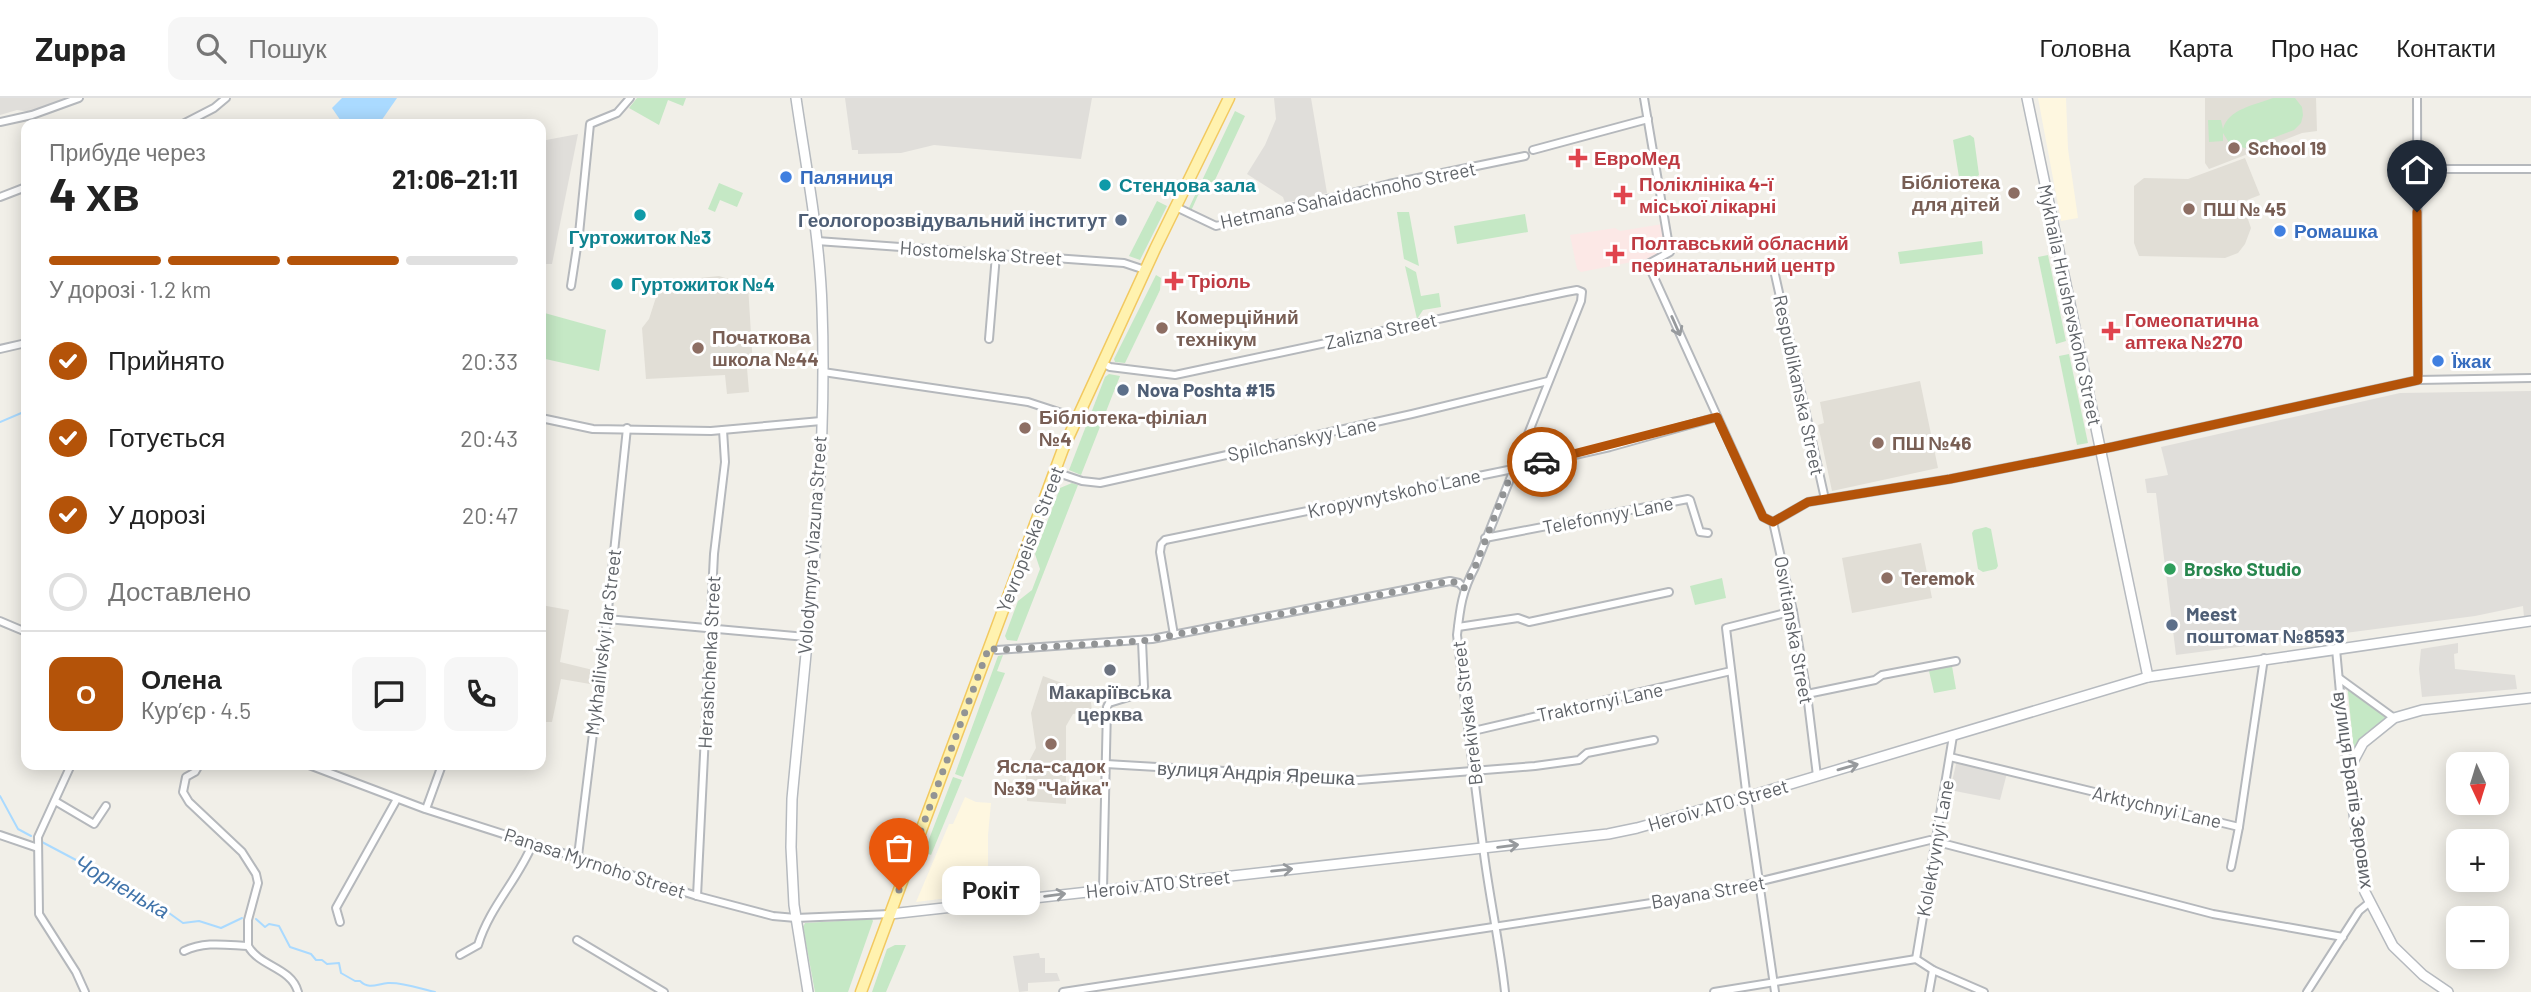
<!DOCTYPE html>
<html lang="uk">
<meta charset="utf-8">
<style>
:root{--surface:#fff;--page:#f6f6f6;--text:#222;--muted:#767676;--line:#e0e0e0;--accent:#b45309}
body{margin:0;font-family:Barlow,sans-serif;background:var(--page);color:var(--text);height:100vh;display:flex;flex-direction:column;font-size:26px;white-space:nowrap}
*{box-sizing:border-box;margin:0}
p{font-size:23px;color:var(--muted)}
.icon{flex:none;width:38px;height:38px;fill:none;stroke:currentColor;stroke-width:2;stroke-linecap:round;stroke-linejoin:round}
.map{position:relative;flex:1;overflow:hidden}
.drawer{position:absolute;left:21px;top:21px;width:525px;height:651px;display:flex;flex-direction:column;background:var(--surface);border-radius:14px;box-shadow:0 4px 18px #0003}
.drawer>*{flex:none}
.needle{width:46px;rotate:176deg}
.controls{position:absolute;left:2446px;top:654px;display:grid;gap:14px}
.controls a{display:grid;place-items:center;width:63px;height:63px;border-radius:14px;background:var(--surface);box-shadow:0 4px 18px #0003;font-size:35px}
.pin{position:absolute;display:grid;place-items:center;width:60px;height:60px;color:#fff;margin:-72px -30px;border-radius:50% 50% 50% 0;rotate:-45deg;box-shadow:0 0 7px #0007}
.pin .icon{rotate:45deg}
.courier{position:absolute;display:grid;place-items:center;width:70px;height:70px;margin:-35px;border:5px solid #b45309;border-radius:50%;background:#fff;color:#222;box-shadow:0 2px 9px #0007}
.bubble{position:absolute;height:49px;border-radius:14px;background:var(--surface);box-shadow:0 4px 18px #0003;font-size:23px;font-weight:700;line-height:49px;text-align:center}
.headline em{font-style:normal;font-weight:700}
.headline div{display:flex;flex-direction:column-reverse}
.headline{display:flex;align-items:center;justify-content:space-between;height:119px;padding:0 28px}
h1{font-size:46px;font-weight:700;line-height:52px}
.bar{display:grid;grid-template-columns:repeat(4,1fr);gap:10px 7px;align-content:center;height:84px;padding:0 28px}
.bar i{height:9px;border-radius:5px;background:var(--line)}
.bar .active{background:var(--accent)}
.bar p{grid-column:span 4}
.line{display:flex;align-items:center;gap:18px;padding:0 28px;border-top:2px solid var(--line)}
.line div{flex:1}
.round{display:grid;place-items:center;flex:none;width:74px;height:74px;border-radius:14px;background:var(--page)}
ol{padding:0 28px;list-style:none}
li{display:flex;align-items:center;gap:21px;height:77px}
li p{margin-inline-start:auto}
li .icon{padding:7px;border-radius:50%;background:var(--accent);color:#fff;stroke-width:4}
li:last-child{color:var(--muted)}
li i{width:38px;height:38px;border:4px solid var(--line);border-radius:50%}
header{display:flex;align-items:center;gap:42px;box-sizing:border-box;height:98px;padding:0 35px;background:var(--surface);border-bottom:2px solid var(--line)}
header strong{font-size:33px}
nav{display:flex;gap:38px;margin-inline-start:auto;font-size:24px}
.search{width:490px;height:63px;background:var(--page);display:flex;align-items:center;gap:18px;box-sizing:border-box;padding:0 24px;border-radius:14px;color:var(--muted);font-size:26px}
.map>svg:first-child{display:block}
.commercial{fill:#fef7e0}
.industrial{fill:#e0deda}
.education{fill:#e1ded6}
.medical{fill:#fce8e6}
.green{fill:#c5e8c5}
.water{fill:#aadaff}
.lines{fill:none;stroke-linecap:round;stroke-linejoin:round}
.stream{stroke:#aadaff;stroke-width:2}
.street-casing{stroke:#b5b8bc;stroke-width:10}
.secondary-casing{stroke:#b6babf;stroke-width:12}
.primary-casing{stroke:#f2c960;stroke-width:13}
.street{stroke:#fff;stroke-width:6}
.secondary{stroke:#fff;stroke-width:9}
.primary{stroke:#fff2af;stroke-width:10}
.oneway{stroke:#979a9d}
.done{stroke:#929495;stroke-width:7;stroke-dasharray:0 12.6}
.route{stroke:#b45309;stroke-width:9}
.education-dot{fill:#8d6e63;stroke:#fff;stroke-width:2.5}
.health-dot{fill:#e0444e;stroke:#fff;stroke-width:2.5}
.shop-dot{fill:#3f7fe0;stroke:#fff;stroke-width:2.5}
.culture-dot{fill:#0f9aa8;stroke:#fff;stroke-width:2.5}
.service-dot{fill:#5c6f8a;stroke:#fff;stroke-width:2.5}
.leisure-dot{fill:#2e9e5b;stroke:#fff;stroke-width:2.5}
.worship-dot{fill:#6b7280;stroke:#fff;stroke-width:2.5}
.labels{text-anchor:middle;stroke-width:6;stroke-linejoin:round;paint-order:stroke}
.education-label{font-size:19px;font-weight:bold;fill:#785e54;stroke:#fff;text-anchor:start}
.health-label{font-size:19px;font-weight:bold;fill:#be3a42;stroke:#fff;text-anchor:start}
.shop-label{font-size:19px;font-weight:bold;fill:#366cbe;stroke:#fff;text-anchor:start}
.culture-label{font-size:19px;font-weight:bold;fill:#0d838f;stroke:#fff;text-anchor:start}
.street-label{font-size:19px;fill:#5f6368;stroke:#fff}
.service-label{font-size:19px;font-weight:bold;fill:#4e5e75;stroke:#fff;text-anchor:start}
.leisure-label{font-size:19px;font-weight:bold;fill:#27864d;stroke:#fff;text-anchor:start}
.worship-label{font-size:19px;font-weight:bold;fill:#5b616d;stroke:#fff}
.water-label{font-size:21px;font-style:italic;fill:#4174aa;stroke:#fff}
</style>
<header>
<strong>Zuppa</strong>
<div class="search"><svg class="icon" aria-label="search" viewBox="0 0 24 24"><circle cx="10" cy="10" r="6"/><path d="M15 15l6 6"/></svg>Пошук</div>
<nav><a>Головна</a><a>Карта</a><a>Про нас</a><a>Контакти</a></nav>
</header>
<div class="map">
<svg width="2531" height="894" viewBox="0 0 2531 894">
<rect width="100%" height="100%" fill="#f1efe8"/>
<g class="commercial">
<path d="M2038 0H2066L2068 51 2078 120 2061 123Z"/>
<path d="M965 699 976 704 991 705 988 737V795L916 804 949 726H953Z"/>
</g>
<g class="industrial">
<path d="M0 0H71L31 14 17 12 0 17Z"/>
<path d="M845 0H1092L1081 61 934 47 901 55 858 56V52H852Z"/>
<path d="M1274 0H1311L1327 95 1285 105 1283 99 1247 76 1265 47 1276 21Z"/>
<path d="M578 36 552 166H546L543 200 541 199V43Z"/>
<path d="M2531 293V518L2524 519 2523 508 2475 518 2176 557 2156 395H2147L2145 381 2168 377 2161 349 2400 295Z"/>
<path d="M2458 545V555L2454 556 2455 571 2515 577 2517 591 2422 599 2419 571 2421 551Z"/>
<path d="M1957 662 2007 675 2000 702 1950 692Z"/>
<path d="M1039 855 1040 860H1045V875H1057L1060 883 1028 885V893L1019 894 1013 858Z"/>
</g>
<g class="education">
<path d="M2205 0H2316L2317 33 2302 35 2209 71 2205 65Z"/>
<path d="M2245 60 2260 97 2242 104 2251 130 2245 146 2238 155 2225 160 2139 158 2134 145V88L2144 80 2188 81Z"/>
<path d="M719 178 748 187 753 269 747 270 749 294 727 296 725 277 646 281 642 230 649 221 661 184Z"/>
<path d="M1920 283 1938 370 1832 393 1818 327 1824 325 1820 304Z"/>
<path d="M1921 445 1932 500 1852 515 1842 460Z"/>
<path d="M541 507 569 512 560 564 593 572 590 586 561 581 552 624H542L541 628Z"/>
<path d="M1043 578 1078 591 1091 604 1092 613 1073 616 1066 628V706L1027 703 1026 677 1027 667 1036 650 1031 615Z"/>
</g>
<path class="medical" d="M1663 126 1667 150 1647 161 1581 174 1577 171 1570 137 1615 130 1620 133Z"/>
<g class="green">
<path d="M637 0H686L683 8 668 2 659 27 629 10Z"/>
<path d="M2273 0H2295L2302 9 2303 17 2301 25 2294 32 2246 50 2231 48 2223 35V43L2209 44 2208 22H2221L2223 31C2228 11 2255 7 2273 0Z"/>
<path d="M1235 13 1245 18 1214 84H1204L1191 113 1188 112Z"/>
<path d="M1970 37 1974 40 1979 77 1975 80 1963 82 1959 79 1953 42Z"/>
<path d="M719 85 743 95 737 109 720 102 715 114 708 111Z"/>
<path d="M1157 103 1167 108 1140 162 1129 158Z"/>
<path d="M1397 114H1409L1419 168 1404 161Z"/>
<path d="M1525 116 1528 134 1457 146 1454 128Z"/>
<path d="M1982 143 1983 156 1900 166 1898 154Z"/>
<path d="M2048 157 2066 243 2056 246 2038 159Z"/>
<path d="M1405 168 1416 174 1421 198 1439 195 1441 209 1423 212 1417 221Z"/>
<path d="M1156 177 1161 180 1160 192 1125 265 1115 264 1114 261Z"/>
<path d="M541 214 606 232 599 273 541 260Z"/>
<path d="M2069 256 2088 345 2077 347 2059 258Z"/>
<path d="M1109 276 1120 278 1081 377 1069 372 1105 279Z"/>
<path d="M1072 385 1078 387 1017 543 1007 542 1005 538 1018 503 1032 492 1040 471 1035 456 1060 390Z"/>
<path d="M1986 429 1991 431 1998 468 1996 471 1983 474 1978 471 1972 435 1974 432Z"/>
<path d="M1722 480 1726 500 1695 507 1690 488Z"/>
<path d="M1003 557 997 573 1005 575 963 679 955 676 998 558Z"/>
<path d="M1952 568 1956 591 1934 595 1929 573Z"/>
<path d="M2347 585 2391 618 2367 634 2354 653Z"/>
<path d="M953 679 962 682 931 757 924 754Z"/>
<path d="M872 821 873 823 848 894H815L803 829 805 825Z"/>
<path d="M895 847H906L886 894H872L887 851Z"/>
</g>
<path class="water" d="M342 0H397L379 26H343L332 10Z"/>
<g class="lines">
<g class="stream">
<path d="M0 324 26 313"/>
<path d="M0 698 18 731 31 738"/>
<path d="M42 744 110 780 111 783C126 786 149 803 160 814L169 815 183 825 199 823 221 830 242 820"/>
<path d="M256 821 265 829 269 826 279 828 290 849 311 856 316 862H322L327 866 339 865 341 875 355 883H360C369 892 377 886 388 885 403 884 421 891 435 894"/>
</g>
<defs>
<g id="street">
<path d="M1644 0 1670 154 1648 166 1763 419 1773 424 1793 513 1807 596 1817 678"/>
<path d="M2417 0 2418 282"/>
<path d="M0 24 32 17 79 0"/>
<path d="M183 26 214 10 226 0"/>
<path d="M1533 52 1648 21"/>
<path d="M2417 71H2531"/>
<path d="M0 99 26 89"/>
<path d="M1176 109 1216 128 1389 86 1525 58"/>
<path d="M817 143 1124 165 1145 172"/>
<path d="M1774 172 1825 401"/>
<path d="M571 188 579 136 590 26 617 15 630 0"/>
<path d="M989 241 996 157"/>
<path d="M0 251 26 245"/>
<path d="M1102 265 1110 269 1175 277 1566 194 1577 192 1582 194 1581 203 1475 469C1462 493 1460 510 1457 537 1466 610 1474 683 1484 756 1490 803 1500 847 1505 894"/>
<path d="M823 274 1028 304 1077 320"/>
<path d="M541 320 593 331 711 333 821 323"/>
<path d="M1055 374 1082 383 1100 385 1412 316 1548 283"/>
<path d="M1773 424 1808 404 1950 381 2112 349 2418 282 2531 280"/>
<path d="M1485 440 1688 401 1690 402 1700 434 1708 435"/>
<path d="M607 521 806 539"/>
<path d="M0 523 26 534"/>
<path d="M1458 529 1518 520 1529 524 1669 494"/>
<path d="M1174 537 1160 454 1161 446 1165 442 1513 371 1610 349 1717 319"/>
<path d="M989 549 997 552 1152 541 1450 483 1459 485 1464 490"/>
<path d="M2336 551 2347 671"/>
<path d="M2339 580 2394 620"/>
<path d="M1807 596 1875 582 1882 577 1956 563"/>
<path d="M1469 634 1731 573"/>
<path d="M1950 659 2239 729 2264 560"/>
<path d="M1106 666 1242 674 1292 680 1359 682 1535 668 1579 662 1587 655 1654 642"/>
<path d="M71 667 38 739 39 816 76 874 85 894"/>
<path d="M199 667 195 674 186 679 183 694 189 704 242 754 256 776 258 785 248 822V848"/>
<path d="M309 667 425 711 697 798 773 818 796 820 890 816"/>
<path d="M55 703 94 726 106 708"/>
<path d="M426 711 442 667"/>
<path d="M0 737 38 750"/>
<path d="M578 758 607 521 627 330"/>
<path d="M2231 769 2239 729"/>
<path d="M1103 792 1107 609 1109 605 1132 598 1144 589 1142 543"/>
<path d="M697 798 714 456 725 364 723 332"/>
<path d="M340 824 336 810 397 701"/>
<path d="M577 842 664 894"/>
<path d="M184 853C205 843 226 847 248 848 260 869 291 869 298 894"/>
<path d="M460 857 478 847C490 808 518 782 533 745"/>
<path d="M1916 861 1953 638"/>
<path d="M1916 861 1933 872 1984 894"/>
<path d="M1063 894 1704 797 1930 742 2213 816 2343 839"/>
<path d="M1714 894 1916 861"/>
<path d="M1775 894 1747 701 1726 530 1793 513"/>
<path d="M1929 894 1933 872"/>
<path d="M2307 894 2359 813 2370 804"/>
</g>
<g id="secondary">
<path d="M796 0C806 69 820 140 822 210 828 373 807 538 792 701L791 749 794 807 808 894"/>
<path d="M2027 0 2148 579"/>
<path d="M890 816 1608 736 1637 730 1747 699 2148 579 2531 523"/>
<path d="M2448 894 2423 877 2393 848 2365 794 2348 673 2363 645 2394 620 2422 612 2531 600"/>
</g>
<path id="primary" d="M861 894 1063 351 1155 151 1229 0"/>
</defs>
<use href="#street" class="street-casing"/>
<use href="#secondary" class="secondary-casing"/>
<use href="#primary" class="primary-casing"/>
<use href="#street" class="street"/>
<use href="#secondary" class="secondary"/>
<use href="#primary" class="primary"/>
</g>
<defs><path id="oneway-shaft" d="M-6 0H5M1.5-3L5.5 0L1.5 3" fill="none" stroke-width="1.6" stroke-linecap="round" stroke-linejoin="round" transform="scale(1.75)"/></defs>
<g class="oneway">
<use href="#oneway-shaft" transform="translate(1676 228) rotate(66)"/>
<use href="#oneway-shaft" transform="translate(1848 669) rotate(-16)"/>
<use href="#oneway-shaft" transform="translate(1508 748) rotate(-7)"/>
<use href="#oneway-shaft" transform="translate(1282 772) rotate(-6)"/>
<use href="#oneway-shaft" transform="translate(1055 797) rotate(-7)"/>
</g>
<g class="lines">
<path class="done" d="M899 792 989 549 997 552 1142 543 1450 483 1459 485 1464 490 1475 469 1513 371 1542 364"/>
<path class="route" d="M1542 364 1717 319 1763 419 1773 424 1808 404 1950 381 2112 349 2418 282 2417 114"/>
</g>
<g class="education-dot">
<circle cx="2234" cy="50" r="7"/>
<circle cx="2014" cy="95" r="7"/>
<circle cx="2189" cy="111" r="7"/>
<circle cx="1162" cy="230" r="7"/>
<circle cx="698" cy="250" r="7"/>
<circle cx="1025" cy="330" r="7"/>
<circle cx="1878" cy="345" r="7"/>
<circle cx="1887" cy="480" r="7"/>
<circle cx="1051" cy="646" r="7"/>
</g>
<g class="health-dot">
<path d="M1574.5 49.5h7v7h7v7h-7v7h-7v-7h-7v-7h7z"/>
<path d="M1619.5 86.5h7v7h7v7h-7v7h-7v-7h-7v-7h7z"/>
<path d="M1611.5 145.5h7v7h7v7h-7v7h-7v-7h-7v-7h7z"/>
<path d="M1170.5 172.5h7v7h7v7h-7v7h-7v-7h-7v-7h7z"/>
<path d="M2107.5 222.5h7v7h7v7h-7v7h-7v-7h-7v-7h7z"/>
</g>
<g class="shop-dot">
<circle cx="786" cy="79" r="7"/>
<circle cx="2280" cy="133" r="7"/>
<circle cx="2438" cy="263" r="7"/>
</g>
<g class="culture-dot">
<circle cx="1105" cy="87" r="7"/>
<circle cx="640" cy="117" r="7"/>
<circle cx="617" cy="186" r="7"/>
</g>
<g class="service-dot">
<circle cx="1121" cy="122" r="7"/>
<circle cx="1123" cy="292" r="7"/>
<circle cx="2172" cy="527" r="7"/>
</g>
<circle class="leisure-dot" cx="2170" cy="471" r="7"/>
<circle class="worship-dot" cx="1110" cy="572" r="7"/>
<g class="labels">
<g class="education-label">
<text x="2248" y="57">School 19</text>
<text x="2000" y="91" text-anchor="end">Бібліотека<tspan x="2000" dy="22">для дітей</tspan></text>
<text x="2203" y="118">ПШ № 45</text>
<text x="1176" y="226">Комерційний<tspan x="1176" dy="22">технікум</tspan></text>
<text x="712" y="246">Початкова<tspan x="712" dy="22">школа №44</tspan></text>
<text x="1039" y="326">Бібліотека-філіал<tspan x="1039" dy="22">№4</tspan></text>
<text x="1892" y="352">ПШ №46</text>
<text x="1901" y="487">Teremok</text>
<text x="1051" y="675" text-anchor="middle">Ясла-садок<tspan x="1051" dy="22">№39 "Чайка"</tspan></text>
</g>
<g class="health-label">
<text x="1594" y="67">ЕвроМед</text>
<text x="1639" y="93">Поліклініка 4-ї<tspan x="1639" dy="22">міської лікарні</tspan></text>
<text x="1631" y="152">Полтавський обласний<tspan x="1631" dy="22">перинатальний центр</tspan></text>
<text x="1188" y="190">Тріоль</text>
<text x="2125" y="229">Гомеопатична<tspan x="2125" dy="22">аптека №270</tspan></text>
</g>
<g class="shop-label">
<text x="800" y="86">Паляниця</text>
<text x="2294" y="140">Ромашка</text>
<text x="2452" y="270">Їжак</text>
</g>
<g class="culture-label">
<text x="1119" y="94">Стендова зала</text>
<text x="640" y="146" text-anchor="middle">Гуртожиток №3</text>
<text x="631" y="193">Гуртожиток №4</text>
</g>
<g class="street-label">
<text transform="translate(1348 97) rotate(-12)" y="7">Hetmana Sahaidachnoho Street</text>
<text transform="translate(981 155) rotate(4)" y="7">Hostomelska Street</text>
<text transform="translate(2070 207) rotate(78)" y="7">Mykhaila Hrushevskoho Street</text>
<text transform="translate(1381 233) rotate(-12)" y="7">Zalizna Street</text>
<text transform="translate(1799 287) rotate(78)" y="7">Respublikanska Street</text>
<text transform="translate(1302 341) rotate(-12)" y="7">Spilchanskyy Lane</text>
<text transform="translate(1394 395) rotate(-12)" y="7">Kropyvnytskoho Lane</text>
<text transform="translate(1608 417) rotate(-11)" y="7">Telefonnyy Lane</text>
<text transform="translate(1030 441) rotate(-69)" y="7">Yevropeiska Street</text>
<text transform="translate(812 447) rotate(-86)" y="7">Volodymyra Viazuna Street</text>
<text transform="translate(1794 532) rotate(80)" y="7">Osvitianska Street</text>
<text transform="translate(603 544) rotate(-83)" y="7">Mykhailivskyi Iar Street</text>
<text transform="translate(709 564) rotate(-87)" y="7">Herashchenka Street</text>
<text transform="translate(1600 604) rotate(-12)" y="7">Traktornyi Lane</text>
<text transform="translate(1467 615) rotate(-97)" y="7">Berekivska Street</text>
<text transform="translate(1256 675) rotate(3)" y="7">вулиця Андрія Ярешка</text>
<text transform="translate(2354 692) rotate(82)" y="7">вулиця Братів Зерових</text>
<text transform="translate(1718 707) rotate(-16)" y="7">Heroiv ATO Street</text>
<text transform="translate(2157 709) rotate(13)" y="7">Arktychnyi Lane</text>
<text transform="translate(1935 750) rotate(-80)" y="7">Kolektyvnyi Lane</text>
<text transform="translate(595 765) rotate(18)" y="7">Panasa Myrnoho Street</text>
<text transform="translate(1158 786) rotate(-6)" y="7">Heroiv ATO Street</text>
<text transform="translate(1708 794) rotate(-10)" y="7">Bayana Street</text>
</g>
<g class="service-label">
<text x="1107" y="129" text-anchor="end">Геологорозвідувальний інститут</text>
<text x="1137" y="299">Nova Poshta #15</text>
<text x="2186" y="523">Meest<tspan x="2186" dy="22">поштомат №8593</tspan></text>
</g>
<g class="leisure-label">
<text x="2184" y="478">Brosko Studio</text>
</g>
<g class="worship-label">
<text x="1110" y="601">Макаріївська<tspan x="1110" dy="22">церква</tspan></text>
</g>
<g class="water-label">
<text transform="translate(122 789) rotate(30)" y="7">Чорненька</text>
</g>
</g>
</svg>
<div class="controls">
<a><svg class="needle" viewBox="-14 -14 28 28"><path d="M0-13l5 13h-10z" fill="#e53935"/><path d="M0 13l5-13h-10z" fill="#767676"/></svg></a>
<a>+</a>
<a>−</a>
</div>
<div class="pin" style="left:899px;top:792px;background:#ea580c"><svg class="icon" aria-label="bag" viewBox="0 0 24 24"><path d="M5 8h14l-1 12H6zM9 8a3 3 0 0 1 6 0"/></svg></div>
<div class="pin" style="left:2417px;top:114px;background:#1f2937"><svg class="icon" aria-label="home" viewBox="0 0 24 24"><path d="M3 11l9-7 9 7M6 9v11h12V9"/></svg></div>
<div class="courier" style="left:1542px;top:364px"><svg class="icon" aria-label="car" viewBox="0 0 24 24"><path d="M5 17H2v-5l4-1 3-4h7l3 4 3 1v5h-3M9 17h6M6 11h13"/><circle cx="7" cy="17" r="2"/><circle cx="17" cy="17" r="2"/></svg></div>
<div class="bubble" style="left:942px;top:768px;width:98px">Рокіт</div>
<section class="drawer">
<div class="headline"><div><h1>4 хв</h1><p>Прибуде через</p></div><em>21:06–21:11</em></div>
<div class="bar"><i class="active"></i><i class="active"></i><i class="active"></i><i></i><p>У дорозі · 1.2 km</p></div>
<ol>
<li><svg class="icon" aria-label="check" viewBox="0 0 24 24"><path d="M5 12l5 5 9-10"/></svg>Прийнято<p>20:33</p></li>
<li><svg class="icon" aria-label="check" viewBox="0 0 24 24"><path d="M5 12l5 5 9-10"/></svg>Готується<p>20:43</p></li>
<li><svg class="icon" aria-label="check" viewBox="0 0 24 24"><path d="M5 12l5 5 9-10"/></svg>У дорозі<p>20:47</p></li>
<li><i></i>Доставлено</li>
</ol>
<div class="line" style="height:126px"><b class="round" style="background:var(--accent);color:#fff">О</b><div><b>Олена</b><p>Кур’єр · 4.5</p></div><a class="round"><svg class="icon" aria-label="chat" viewBox="0 0 24 24"><path d="M4 5h16v11H9l-5 4z"/></svg></a><a class="round"><svg class="icon" aria-label="phone" viewBox="0 0 24 24"><path d="M5 4h4l2 5-3 2q2 4 5 5l2-3 5 2v4C11 20 4 13 5 4z"/></svg></a></div>
</section>
</div>
